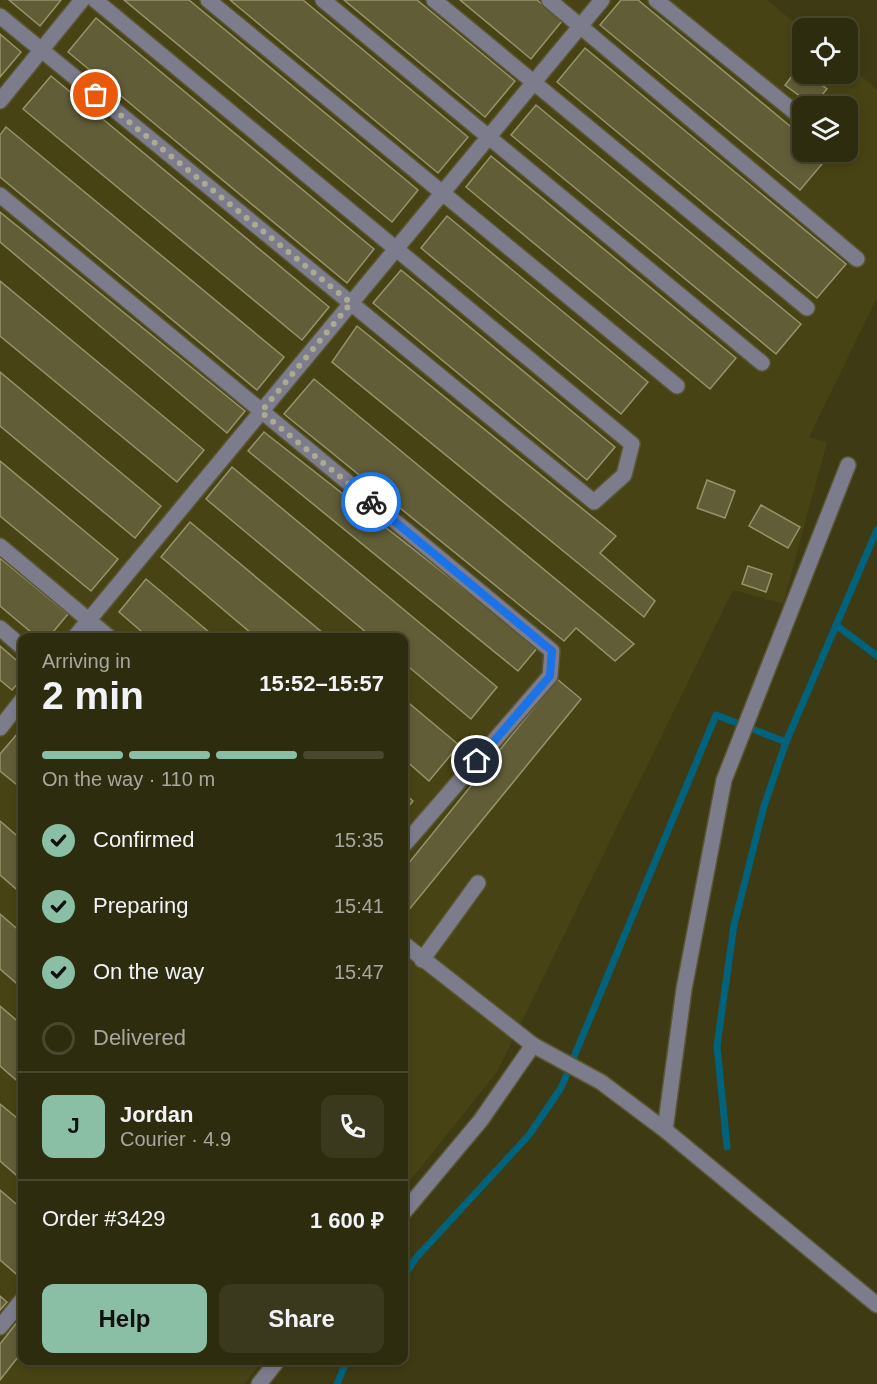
<!DOCTYPE html>
<meta charset="utf-8">
<style>
:root{--surface:#2e2c0f;--page:#3a381d;--text:#f1f3f6;--muted:#a7a79e;--line:#49482f;--accent:#8abfa5}
body{margin:0;font-family:Arial,sans-serif;background:var(--page);color:var(--text);height:100vh;display:flex;flex-direction:column;font-size:22px;white-space:nowrap}
*{box-sizing:border-box;margin:0}
p{font-size:20px;color:var(--muted)}
.icon{flex:none;width:33px;height:33px;fill:none;stroke:currentColor;stroke-width:2;stroke-linecap:round;stroke-linejoin:round}
.map{position:relative;flex:1;overflow:hidden}
.side{position:absolute;left:18px;top:633px;width:390px;height:732px;display:flex;flex-direction:column;background:var(--surface);border-radius:12px;box-shadow:0 3px 9px #0003,0 0 0 2px var(--line)}
.side>*{flex:none}
.buttons{position:absolute;left:792px;top:18px;display:grid;gap:12px}
.buttons a{display:grid;place-items:center;width:66px;height:66px;border-radius:12px;background:var(--surface);box-shadow:0 3px 9px #0003,0 0 0 2px var(--line);font-size:30px}
.pin{position:absolute;display:grid;place-items:center;width:51px;height:51px;color:#fff;margin:-26px;border:3px solid #fff;border-radius:50%;box-shadow:0 2px 6px #0007}
.courier{position:absolute;display:grid;place-items:center;width:60px;height:60px;margin:-30px;border:4px solid #1a73e8;border-radius:50%;background:#fff;color:#222;box-shadow:0 2px 8px #0007}
.summary em{font-style:normal;font-weight:800}
.summary div{display:flex;flex-direction:column-reverse}
.summary{display:flex;align-items:center;justify-content:space-between;height:102px;padding:0 24px}
h1{font-size:39px;font-weight:800;line-height:45px}
.bar{display:grid;grid-template-columns:repeat(4,1fr);gap:9px 6px;align-content:center;height:72px;padding:0 24px}
.bar i{height:8px;border-radius:4px;background:var(--line)}
.bar .selected{background:var(--accent)}
.bar p{grid-column:span 4}
.line{display:flex;align-items:center;gap:15px;padding:0 24px;border-top:2px solid var(--line)}
.line div{flex:1}
.round{display:grid;place-items:center;flex:none;width:63px;height:63px;border-radius:12px;background:var(--page)}
ol{padding:0 24px;list-style:none}
li{display:flex;align-items:center;gap:18px;height:66px}
li p{margin-inline-start:auto}
li .icon{padding:6px;border-radius:50%;background:var(--accent);color:#111;stroke-width:4}
li:last-child{color:var(--muted)}
li i{width:33px;height:33px;border:3px solid var(--line);border-radius:50%}
.action{display:flex;gap:12px;margin-top:auto;padding:12px 24px}
.action a{flex:1;height:69px;border-radius:12px;background:var(--accent);color:#111;font-size:24px;font-weight:800;line-height:69px;text-align:center}
.action a+a{background:var(--page);color:var(--text)}
.map>svg:first-child{display:block}
.built{fill:#484314;fill-rule:evenodd}
.lines{fill:none;stroke-linecap:round;stroke-linejoin:round}
.stream{stroke:#00627b;stroke-width:7}
.building{fill:#615d37;stroke:#96936b;stroke-width:1.5}
.minor-casing{stroke:#595632;stroke-width:18}
.minor{stroke:#7c7c8d;stroke-width:15}
.done{stroke:#acaa90;stroke-width:6;stroke-dasharray:0 10.8}
.route{stroke:#1a73e8;stroke-width:8}
</style>
<div class="map">
<svg width="877" height="1384" viewBox="0 0 877 1384">
<rect width="100%" height="100%" fill="#3e3a14"/>
<path class="built" d="M0 0H767L802 29V74H848V65L877 89V298L809 437 827 442 783 604 733 590 497 1072 404 1188V638H22V1360L263 1361 244 1384H0ZM802 106H848V152H802Z"/>
<g class="lines">
<g class="stream">
<path d="M836 625 877 656"/>
<path d="M727 1147 717 1046 734 925 764 806 786 742"/>
<path d="M404 1276 415 1259 529 1135 561 1088 716 715 786 742 877 530"/>
<path d="M337 1384 347 1360"/>
</g>
</g>
<g class="building">
<path d="M9 0H61L40 26Z"/>
<path d="M124 0H189L418 190 392 222Z"/>
<path d="M230 0H303L468 137 438 173Z"/>
<path d="M344 0H417L515 81 485 117Z"/>
<path d="M460 0H537L562 21 531 59Z"/>
<path d="M621 0H638L802 136V152H821L828 157 800 190 600 25Z"/>
<path d="M96 18 374 249 347 283 68 52Z"/>
<path d="M0 34 21 52 0 77Z"/>
<path d="M585 48 846 264 817 298 557 82Z"/>
<path d="M799 67 802 74H807L827 89 813 106 785 85Z"/>
<path d="M51 76 329 307 302 340 23 109Z"/>
<path d="M536 105 801 324 776 354 511 135Z"/>
<path d="M6 127 284 357 257 390 0 177V135Z"/>
<path d="M491 156 736 358 710 389 466 187Z"/>
<path d="M0 212 245 411 227 433 0 242Z"/>
<path d="M447 216 648 382 621 414 421 248Z"/>
<path d="M401 270 615 447 587 480 373 303Z"/>
<path d="M0 281 204 450 177 482 0 336Z"/>
<path d="M357 326 616 536 600 553 655 601 644 617 332 362Z"/>
<path d="M0 372 161 506 135 538 0 426Z"/>
<path d="M314 379 634 644 615 661 576 628 564 641 284 414Z"/>
<path d="M264 432 538 647 518 671 248 451Z"/>
<path d="M0 461 118 559 91 591 0 516Z"/>
<path d="M232 467 497 687 471 719 404 663V638H373L206 499Z"/>
<path d="M707 480 735 491 725 518 697 508Z"/>
<path d="M761 505 800 527 788 548 749 526Z"/>
<path d="M190 522 329 638H257L161 557Z"/>
<path d="M0 558 68 614 48 638H38L0 606Z"/>
<path d="M748 566 772 574 766 592 742 584Z"/>
<path d="M146 579 216 638H149L119 612Z"/>
<path d="M0 646 22 665V679L12 690 0 680Z"/>
<path d="M557 679 581 699 408 911 404 907V869Z"/>
<path d="M404 699 459 745 429 781 404 759Z"/>
<path d="M18 733 22 736V789L0 771V754Z"/>
<path d="M404 793 413 801 404 812Z"/>
<path d="M0 821 22 840V894L0 875Z"/>
<path d="M0 914 22 933V988L0 969Z"/>
<path d="M0 1006 22 1025V1085L0 1066Z"/>
<path d="M0 1104 22 1122V1180L0 1161Z"/>
<path d="M0 1190 22 1209V1279L0 1260Z"/>
<path d="M0 1296 7 1302 0 1310Z"/>
<path d="M22 1316V1352L0 1380V1344Z"/>
</g>
<g class="lines">
<defs>
<g id="minor">
<path d="M208 0 677 386"/>
<path d="M323 0 762 363"/>
<path d="M434 0 807 308"/>
<path d="M549 0 857 259"/>
<path d="M656 0 802 118"/>
<path d="M0 16 594 502 624 475 632 444 95 0"/>
<path d="M0 101 82 0"/>
<path d="M844 152 846 153"/>
<path d="M0 195 552 651 550 676 404 845"/>
<path d="M0 546 110 638"/>
<path d="M0 628 22 647"/>
<path d="M74 638 602 0"/>
<path d="M0 728 22 700"/>
<path d="M404 944 533 1045"/>
<path d="M422 960 478 883"/>
<path d="M665 1130 684 989 724 780 848 465"/>
<path d="M404 1212 481 1120 533 1045 601 1082 665 1130 877 1305"/>
<path d="M0 1327 22 1300"/>
<path d="M259 1384 278 1360"/>
</g>
</defs>
<use href="#minor" class="minor-casing"/>
<use href="#minor" class="minor"/>
</g>
<g class="lines">
<path class="done" d="M96 95 351 303 261 412 371 502"/>
<path class="route" d="M371 502 552 651 550 676 477 761"/>
</g>
</svg>
<div class="buttons">
<a><svg class="icon" aria-label="locate" viewBox="0 0 24 24"><circle cx="12" cy="12" r="6"/><path d="M12 2v4M12 18v4M2 12h4M18 12h4"/></svg></a>
<a><svg class="icon" aria-label="layers" viewBox="0 0 24 24"><path d="M12 4l9 5-9 5-9-5zM3 14l9 5 9-5"/></svg></a>
</div>
<div class="pin" style="left:96px;top:95px;background:#ea580c"><svg class="icon" aria-label="bag" viewBox="0 0 24 24"><path d="M5 8h14l-1 12H6zM9 8a3 3 0 0 1 6 0"/></svg></div>
<div class="pin" style="left:477px;top:761px;background:#1f2937"><svg class="icon" aria-label="home" viewBox="0 0 24 24"><path d="M3 11l9-7 9 7M6 9v11h12V9"/></svg></div>
<div class="courier" style="left:371px;top:502px"><svg class="icon" aria-label="bike" viewBox="0 0 24 24"><circle cx="6" cy="16" r="4"/><circle cx="18" cy="16" r="4"/><path d="M6 16l4-8h5l3 8M10 8l3 8H6M13 5h3"/></svg></div>
<section class="side">
<div class="summary"><div><h1>2 min</h1><p>Arriving in</p></div><em>15:52–15:57</em></div>
<div class="bar"><i class="selected"></i><i class="selected"></i><i class="selected"></i><i></i><p>On the way · 110 m</p></div>
<ol>
<li><svg class="icon" aria-label="check" viewBox="0 0 24 24"><path d="M5 12l5 5 9-10"/></svg>Confirmed<p>15:35</p></li>
<li><svg class="icon" aria-label="check" viewBox="0 0 24 24"><path d="M5 12l5 5 9-10"/></svg>Preparing<p>15:41</p></li>
<li><svg class="icon" aria-label="check" viewBox="0 0 24 24"><path d="M5 12l5 5 9-10"/></svg>On the way<p>15:47</p></li>
<li><i></i>Delivered</li>
</ol>
<div class="line" style="height:108px"><b class="round" style="background:var(--accent);color:#111">J</b><div><b>Jordan</b><p>Courier · 4.9</p></div><a class="round"><svg class="icon" aria-label="phone" viewBox="0 0 24 24"><path d="M5 4h4l2 5-3 2q2 4 5 5l2-3 5 2v4C11 20 4 13 5 4z"/></svg></a></div>
<div class="line" style="height:78px"><div>Order #3429</div><b>1 600 ₽</b></div>
<div class="action"><a>Help</a><a>Share</a></div>
</section>
</div>
